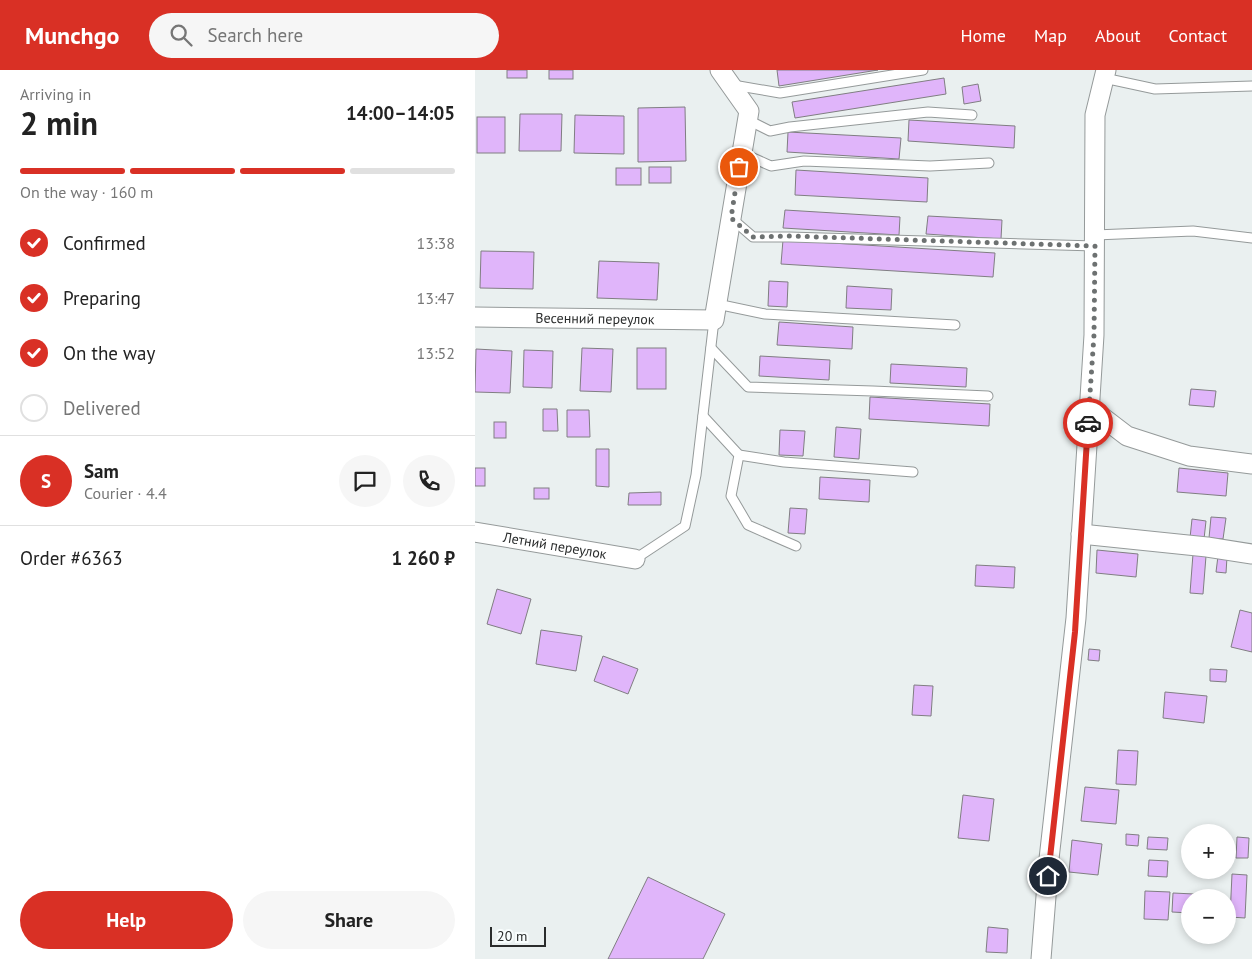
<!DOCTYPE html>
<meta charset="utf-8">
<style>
:root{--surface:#fff;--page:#f6f6f6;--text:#222;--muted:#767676;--line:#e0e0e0;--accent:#d93025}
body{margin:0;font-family:"PT Sans",sans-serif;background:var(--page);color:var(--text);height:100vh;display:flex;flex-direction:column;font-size:19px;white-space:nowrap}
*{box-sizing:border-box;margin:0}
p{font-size:16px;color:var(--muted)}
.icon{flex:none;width:28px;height:28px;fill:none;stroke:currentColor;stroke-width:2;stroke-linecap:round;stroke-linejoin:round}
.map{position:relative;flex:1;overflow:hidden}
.sheet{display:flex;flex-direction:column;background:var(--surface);width:475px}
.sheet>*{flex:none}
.buttons{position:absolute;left:706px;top:754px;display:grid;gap:10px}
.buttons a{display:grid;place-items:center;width:55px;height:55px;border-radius:50%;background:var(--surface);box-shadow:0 2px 8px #0003;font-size:25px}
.scale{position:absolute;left:15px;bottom:12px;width:56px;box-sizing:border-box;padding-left:5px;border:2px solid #2a2c2c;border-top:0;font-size:14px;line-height:18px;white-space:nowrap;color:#2a2c2c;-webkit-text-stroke:4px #f8fdfd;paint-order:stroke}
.pin{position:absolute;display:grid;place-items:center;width:42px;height:42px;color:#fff;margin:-21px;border:2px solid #fff;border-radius:50%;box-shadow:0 1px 5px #0007}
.courier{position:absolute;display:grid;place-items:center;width:50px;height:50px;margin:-25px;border:4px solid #d93025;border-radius:50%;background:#fff;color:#222;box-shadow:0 1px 6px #0007}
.head em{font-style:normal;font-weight:700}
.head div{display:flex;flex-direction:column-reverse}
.head{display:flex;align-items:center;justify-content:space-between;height:85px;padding:0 20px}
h1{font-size:32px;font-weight:700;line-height:38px}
.bar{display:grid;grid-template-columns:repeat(4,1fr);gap:8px 5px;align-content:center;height:60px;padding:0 20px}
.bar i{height:6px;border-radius:4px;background:var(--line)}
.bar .on{background:var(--accent)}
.bar p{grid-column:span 4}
.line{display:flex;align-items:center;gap:12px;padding:0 20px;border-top:1px solid var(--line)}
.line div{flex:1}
.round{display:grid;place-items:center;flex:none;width:52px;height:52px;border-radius:26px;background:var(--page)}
ol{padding:0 20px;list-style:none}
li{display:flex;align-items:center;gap:15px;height:55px}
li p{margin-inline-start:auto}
li .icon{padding:5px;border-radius:50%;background:var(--accent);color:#fff;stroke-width:4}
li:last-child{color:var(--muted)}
li i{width:28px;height:28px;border:2px solid var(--line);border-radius:50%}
.cta{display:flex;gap:10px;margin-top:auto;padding:10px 20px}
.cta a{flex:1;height:58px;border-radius:30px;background:var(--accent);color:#fff;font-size:20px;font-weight:700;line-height:58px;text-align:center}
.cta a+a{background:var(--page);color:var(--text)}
header{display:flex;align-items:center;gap:30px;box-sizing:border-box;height:70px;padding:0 25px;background:var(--accent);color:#fff}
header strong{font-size:24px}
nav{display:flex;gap:28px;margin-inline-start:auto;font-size:18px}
.search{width:350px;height:45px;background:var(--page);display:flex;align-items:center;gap:12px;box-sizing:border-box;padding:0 18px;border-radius:28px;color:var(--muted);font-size:19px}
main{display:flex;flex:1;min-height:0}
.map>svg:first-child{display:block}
.building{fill:#e0b5fa;stroke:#807e82}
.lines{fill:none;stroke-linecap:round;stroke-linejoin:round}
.service-casing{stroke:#959a9a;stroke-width:11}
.minor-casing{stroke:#959a9a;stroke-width:21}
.service{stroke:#fff;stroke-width:9}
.minor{stroke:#fff;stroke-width:19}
.done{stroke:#6d7171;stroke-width:5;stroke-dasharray:0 9}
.route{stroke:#d93025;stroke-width:6}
.labels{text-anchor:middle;stroke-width:5;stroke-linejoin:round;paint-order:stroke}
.street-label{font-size:14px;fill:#2a2c2c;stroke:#f8fdfd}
</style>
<header>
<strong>Munchgo</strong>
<div class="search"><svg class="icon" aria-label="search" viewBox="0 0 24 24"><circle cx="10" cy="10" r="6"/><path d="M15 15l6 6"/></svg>Search here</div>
<nav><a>Home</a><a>Map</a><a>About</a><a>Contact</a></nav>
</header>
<main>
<section class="sheet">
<div class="head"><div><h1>2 min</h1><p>Arriving in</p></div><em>14:00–14:05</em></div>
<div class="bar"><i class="on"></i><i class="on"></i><i class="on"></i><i></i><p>On the way · 160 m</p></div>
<ol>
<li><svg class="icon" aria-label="check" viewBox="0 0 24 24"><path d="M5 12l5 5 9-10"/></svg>Confirmed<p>13:38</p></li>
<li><svg class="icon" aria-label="check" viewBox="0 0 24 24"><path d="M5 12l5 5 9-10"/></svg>Preparing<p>13:47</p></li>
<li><svg class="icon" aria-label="check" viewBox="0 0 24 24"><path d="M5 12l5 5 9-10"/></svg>On the way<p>13:52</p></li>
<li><i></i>Delivered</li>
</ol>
<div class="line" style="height:90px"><b class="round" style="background:var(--accent);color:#fff">S</b><div><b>Sam</b><p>Courier · 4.4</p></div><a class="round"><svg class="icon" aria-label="chat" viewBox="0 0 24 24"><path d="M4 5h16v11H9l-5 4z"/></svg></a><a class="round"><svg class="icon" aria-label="phone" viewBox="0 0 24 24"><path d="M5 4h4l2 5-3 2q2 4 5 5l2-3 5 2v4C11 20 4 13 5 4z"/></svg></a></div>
<div class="line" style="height:65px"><div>Order #6363</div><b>1 260 ₽</b></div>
<div class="cta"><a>Help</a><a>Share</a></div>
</section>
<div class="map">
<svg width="777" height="889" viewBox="0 0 777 889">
<rect width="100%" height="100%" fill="#eaf0f0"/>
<g class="building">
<rect x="32" y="0" width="20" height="8"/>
<rect x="74" y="0" width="24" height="9"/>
<path d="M302 0H403L304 16Z"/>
<path d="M469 8 471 24 320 48 317 32Z"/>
<path d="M503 14 506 31 489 34 487 17Z"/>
<path d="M210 37 211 91 163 92V38Z"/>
<path d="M45 44H87L86 81H44Z"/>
<path d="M100 45 149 46V84L99 83Z"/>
<rect x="2" y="47" width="28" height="36"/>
<path d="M434 50 540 56 539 78 433 71Z"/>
<path d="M313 62 426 68 424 89 312 82Z"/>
<rect x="174" y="97" width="22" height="16"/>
<rect x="141" y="98" width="25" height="17"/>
<path d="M321 100 453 108 452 132 320 125Z"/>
<path d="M310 140 425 147 424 165 308 158Z"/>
<path d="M453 146 527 150 526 169 451 164Z"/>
<path d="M308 170 520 183 518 207 306 194Z"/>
<path d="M6 181 59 182 58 219 5 218Z"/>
<path d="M124 191 184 193 182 230 122 228Z"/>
<path d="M294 211 313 212 312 237 293 236Z"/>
<path d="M372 216 417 219 416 240 371 238Z"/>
<path d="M304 252 378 257 377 279 302 275Z"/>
<path d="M107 278 138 279 136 322 105 321Z"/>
<rect x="162" y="278" width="29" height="41"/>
<path d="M1 279 37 281 35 323 0 322Z"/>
<path d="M49 280 78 281 77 318 48 317Z"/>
<path d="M285 286 355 290 354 310 284 306Z"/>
<path d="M416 294 492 298 491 317 415 313Z"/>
<path d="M716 319 741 321 739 337 714 335Z"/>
<path d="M395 327 515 334 514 356 394 349Z"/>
<path d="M68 339H82L83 361H68Z"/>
<path d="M92 340H114L115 367H92Z"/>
<rect x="19" y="352" width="12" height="16"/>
<path d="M361 357 386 359 384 389 359 387Z"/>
<path d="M305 360 330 361 328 386 304 385Z"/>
<path d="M121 379H134V417L121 416Z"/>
<rect x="0" y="398" width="10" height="18"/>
<path d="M704 398 753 403 751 426 702 422Z"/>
<path d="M345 407 395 410 394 432 344 429Z"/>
<rect x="59" y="418" width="15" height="11"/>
<path d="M186 422V435H153L154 423Z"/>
<path d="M315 438 332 439 330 464 313 463Z"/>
<path d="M736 447 751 448 748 469 734 468Z"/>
<path d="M717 449 731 451 729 469 715 468Z"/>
<path d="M622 480 663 484 661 507 621 503Z"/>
<path d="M718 484 731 486 728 524 715 523Z"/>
<path d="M743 486 752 487 751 503 741 502Z"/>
<path d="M501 495 540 497 539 518 500 516Z"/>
<path d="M22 519 56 529 46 564 12 554Z"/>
<path d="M765 540 777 543V582L756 577Z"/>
<path d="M66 560 107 566 101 601 61 594Z"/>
<path d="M614 579 625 580 624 591 613 590Z"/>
<path d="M128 586 163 599 153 624 119 611Z"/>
<path d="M735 599 752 600 751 612 735 611Z"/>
<path d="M439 615 458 616 456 646 437 645Z"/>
<path d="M690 622 732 626 729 653 688 648Z"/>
<path d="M643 680 663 681 661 715 641 714Z"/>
<path d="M610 717 644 720 641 754 606 751Z"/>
<path d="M488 725 519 729 514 771 483 768Z"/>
<path d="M651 764 664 765 663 776 651 775Z"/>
<path d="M673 767 693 768 692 780 672 779Z"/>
<path d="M762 767 774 768 773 788H761Z"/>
<path d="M597 770 627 774 623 805 594 802Z"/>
<path d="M674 790 693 791 692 807 673 806Z"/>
<path d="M757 804 772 805 770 848 755 847Z"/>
<path d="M173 807 250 844 228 889H133Z"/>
<path d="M670 821 695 822 693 850 669 849Z"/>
<path d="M698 823 719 824 718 828H715V843L697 842Z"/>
<path d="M513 857 533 859 532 883 511 882Z"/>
</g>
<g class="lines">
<defs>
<g id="service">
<path d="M629 8 680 19 777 16"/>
<path d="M258 15 305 23 448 0"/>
<path d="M273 50 295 61 315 57 453 42 497 45"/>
<path d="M267 83 296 96 329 91 455 96 514 93"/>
<path d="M256 148 278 167H314L620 176"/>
<path d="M620 165 718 161 777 168"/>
<path d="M242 234 290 244 480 255"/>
<path d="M236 278 273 317 398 321 513 326"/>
<path d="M228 346 264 385 256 426 273 455 321 476"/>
<path d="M264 385 309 392 438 402"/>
<path d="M160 489 210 456 221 405 239 250"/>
</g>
<g id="minor">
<path id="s1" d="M0 247 239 250 274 41 245 0"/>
<path d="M614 337 652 366 714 386 777 394"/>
<path id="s2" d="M0 462 160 489"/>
<path d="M606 464 732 477 777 484"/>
<path d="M566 889 574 789 601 548 619 265 620 45 631 0"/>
</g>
</defs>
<use href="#service" class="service-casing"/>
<use href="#minor" class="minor-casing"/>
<use href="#service" class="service"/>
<use href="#minor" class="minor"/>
</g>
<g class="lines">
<path class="done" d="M264 97 256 148 278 167 314 166 620 176 619 265 613 353"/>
<path class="route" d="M573 806 600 562 613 353"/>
</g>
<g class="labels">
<g class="street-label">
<text dy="5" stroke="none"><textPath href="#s1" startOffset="120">Весенний переулок</textPath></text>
<text dy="5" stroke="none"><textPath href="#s2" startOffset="81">Летний переулок</textPath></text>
</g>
</g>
</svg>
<div class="buttons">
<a>+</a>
<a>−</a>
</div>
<div class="scale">20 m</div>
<div class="pin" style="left:264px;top:97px;background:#ea580c"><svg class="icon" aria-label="bag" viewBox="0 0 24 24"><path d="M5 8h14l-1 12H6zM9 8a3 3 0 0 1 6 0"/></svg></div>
<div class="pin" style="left:573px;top:806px;background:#1f2937"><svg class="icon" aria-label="home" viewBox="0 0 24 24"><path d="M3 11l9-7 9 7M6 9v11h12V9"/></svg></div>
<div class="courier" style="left:613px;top:353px"><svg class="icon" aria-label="car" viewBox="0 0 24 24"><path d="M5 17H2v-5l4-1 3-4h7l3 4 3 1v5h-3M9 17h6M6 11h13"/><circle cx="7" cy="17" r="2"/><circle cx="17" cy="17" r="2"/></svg></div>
</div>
</main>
